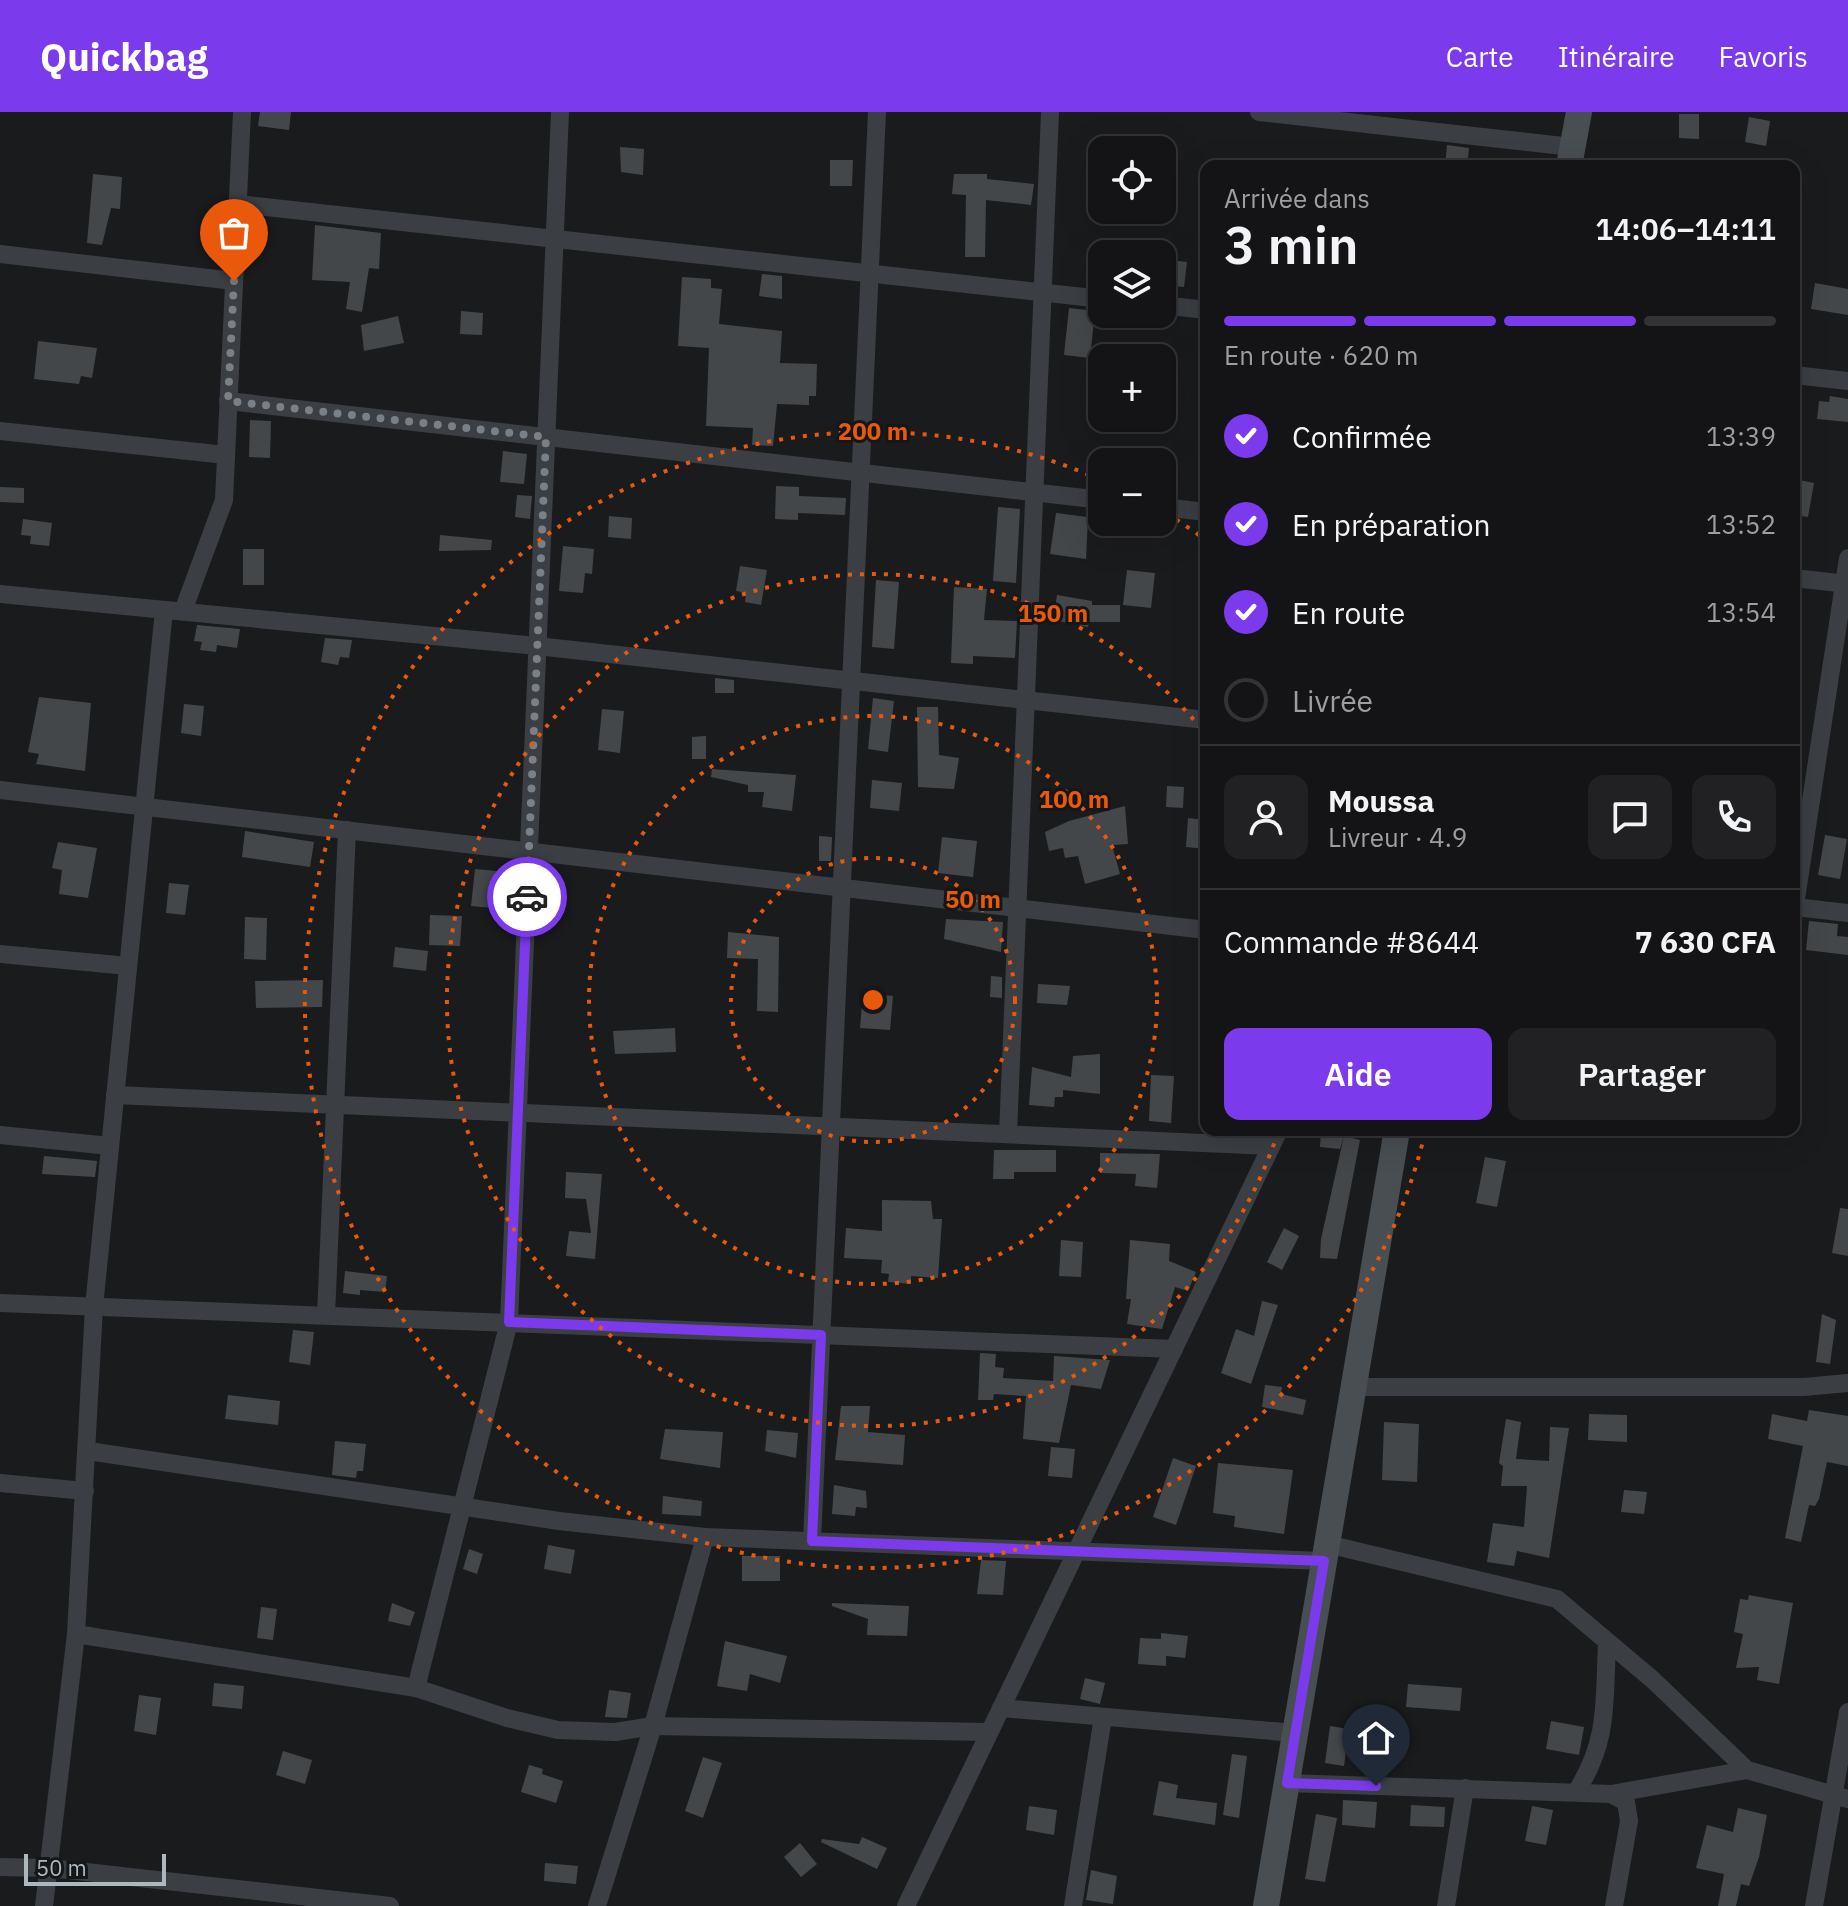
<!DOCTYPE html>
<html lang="fr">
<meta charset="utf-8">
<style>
:root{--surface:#141416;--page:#212123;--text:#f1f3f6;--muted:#9d9ea1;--line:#333335;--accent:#7c3aed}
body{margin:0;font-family:"IBM Plex Sans",sans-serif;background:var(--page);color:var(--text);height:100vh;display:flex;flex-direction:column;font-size:30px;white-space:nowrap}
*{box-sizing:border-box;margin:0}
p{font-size:26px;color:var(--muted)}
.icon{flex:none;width:44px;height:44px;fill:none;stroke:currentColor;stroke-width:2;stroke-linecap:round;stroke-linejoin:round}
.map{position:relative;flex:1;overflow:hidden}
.panel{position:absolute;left:1200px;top:48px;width:600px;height:976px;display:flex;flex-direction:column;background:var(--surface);border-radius:16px;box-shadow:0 8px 32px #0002,0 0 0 2px var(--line)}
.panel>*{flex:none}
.controls{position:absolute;left:1088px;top:24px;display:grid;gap:16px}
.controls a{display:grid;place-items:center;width:88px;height:88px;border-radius:16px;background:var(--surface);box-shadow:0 8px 32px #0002,0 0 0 2px var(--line);font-size:40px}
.scale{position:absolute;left:24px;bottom:20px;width:142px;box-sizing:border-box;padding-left:8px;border:4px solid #acb7be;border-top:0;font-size:22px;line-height:28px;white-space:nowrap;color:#acb7be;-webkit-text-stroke:6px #151618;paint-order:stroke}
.pin{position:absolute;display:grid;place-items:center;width:68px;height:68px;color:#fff;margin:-82px -34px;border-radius:50% 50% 50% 0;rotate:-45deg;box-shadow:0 0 8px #0007}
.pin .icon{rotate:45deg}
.courier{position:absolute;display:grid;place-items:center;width:80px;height:80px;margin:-40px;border:6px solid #7c3aed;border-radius:50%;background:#fff;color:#222;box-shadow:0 2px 10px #0007}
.summary em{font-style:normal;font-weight:600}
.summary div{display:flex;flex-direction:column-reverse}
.summary{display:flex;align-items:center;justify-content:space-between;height:136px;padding:0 24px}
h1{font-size:52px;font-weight:600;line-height:60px}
.bar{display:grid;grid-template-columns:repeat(4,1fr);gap:12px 8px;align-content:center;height:96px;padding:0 24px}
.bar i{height:10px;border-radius:6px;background:var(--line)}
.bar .current{background:var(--accent)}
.bar p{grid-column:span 4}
.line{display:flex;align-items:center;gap:20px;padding:0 24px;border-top:2px solid var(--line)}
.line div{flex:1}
.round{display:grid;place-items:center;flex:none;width:84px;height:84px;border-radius:16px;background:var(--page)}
ol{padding:0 24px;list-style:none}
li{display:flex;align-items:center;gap:24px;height:88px}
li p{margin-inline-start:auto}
li .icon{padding:8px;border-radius:50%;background:var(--accent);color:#fff;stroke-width:4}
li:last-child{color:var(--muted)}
li i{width:44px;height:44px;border:4px solid var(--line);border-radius:50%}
.primary-button{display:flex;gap:16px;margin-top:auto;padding:16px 24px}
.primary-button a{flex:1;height:92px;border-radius:16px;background:var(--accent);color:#fff;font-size:32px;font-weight:600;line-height:92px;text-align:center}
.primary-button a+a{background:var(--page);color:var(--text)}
header{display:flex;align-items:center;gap:48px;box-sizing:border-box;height:112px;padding:0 40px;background:var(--accent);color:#fff}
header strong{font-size:38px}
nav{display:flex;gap:44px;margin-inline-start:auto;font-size:28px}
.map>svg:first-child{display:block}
.building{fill:#44474a}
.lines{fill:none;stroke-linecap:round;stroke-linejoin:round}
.minor{stroke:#3b3e43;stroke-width:18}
.secondary{stroke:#494e53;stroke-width:26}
.done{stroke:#798086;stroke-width:8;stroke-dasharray:0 14.4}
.route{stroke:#7c3aed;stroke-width:10}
.ring{fill:none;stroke:#e8590c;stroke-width:4;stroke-dasharray:4 8}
.centre{fill:#e8590c;stroke:#151618;stroke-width:4}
.ring-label{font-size:24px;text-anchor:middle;font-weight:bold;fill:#e8590c;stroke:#151618;stroke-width:6;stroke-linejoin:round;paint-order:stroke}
</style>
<header>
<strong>Quickbag</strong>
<nav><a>Carte</a><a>Itinéraire</a><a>Favoris</a></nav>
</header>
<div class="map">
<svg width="1848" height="1794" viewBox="0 0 1848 1794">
<rect width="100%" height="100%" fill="#1a1b1d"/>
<g class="building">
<path d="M260 0H291L289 18 258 14Z"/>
<path d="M1679 2H1699V27L1679 26Z"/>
<path d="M1749 5 1770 9 1766 34 1745 30Z"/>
<path d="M1447 33 1469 36 1467 54H1445Z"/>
<path d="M620 35 644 37 643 63 621 60Z"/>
<path d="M830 48H853L852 74H830Z"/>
<path d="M93 62 122 65 120 97 111 96 102 133 87 131Z"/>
<path d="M954 62H987V67L1034 72 1031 93 986 88 985 145H965L966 83 952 82Z"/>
<path d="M315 113 381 121 379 157 369 156 362 200 346 197 350 170 312 168Z"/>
<path d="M1162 147 1187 150 1184 175 1162 173Z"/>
<path d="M762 162 782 164V187L759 184Z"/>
<path d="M682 165 711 167V176L722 177 719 212 782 219 780 251 817 252 816 284H809V293L777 292 773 334 752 333 753 316 706 314 709 236 678 234Z"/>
<path d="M1815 171 1848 177V203L1811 197Z"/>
<path d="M1069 196 1095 199 1090 246 1064 243Z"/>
<path d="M461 199 483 201 482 223 460 222Z"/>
<path d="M398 204 404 231 364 239 361 213Z"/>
<path d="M38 229 97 236 92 266 81 264 79 272 34 267Z"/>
<path d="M1830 284 1848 287V310L1817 307 1819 289 1829 290Z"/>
<path d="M250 308 271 309 270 346 249 345Z"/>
<path d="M503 339 527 342 524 372 500 370Z"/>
<path d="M1794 367 1814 371 1808 405 1794 403Z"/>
<path d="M776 374 799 375V384L846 386 845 403 798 401V408L775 407Z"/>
<path d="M0 375 24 376V391L0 390Z"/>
<path d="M517 383 532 384 530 407 515 405Z"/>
<path d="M998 395 1020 397 1016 471 993 469Z"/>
<path d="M1056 401 1088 405 1086 447 1050 442Z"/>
<path d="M609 404 632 406 631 427 608 425Z"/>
<path d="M23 407 52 411 49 434 30 432 31 424 21 423Z"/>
<path d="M440 423 492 428 491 438 439 439Z"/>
<path d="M563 434 594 437 592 462 585 461 583 481 559 479Z"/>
<rect x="243" y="437" width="21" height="36"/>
<path d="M740 454 767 458 761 493 745 490 746 481 736 479Z"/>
<path d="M1127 458 1155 461 1151 496 1123 493Z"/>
<path d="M876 468 899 470 894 537 872 535Z"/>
<path d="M954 475 987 477 984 508 1017 509 1015 546 973 544V552L951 551Z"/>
<path d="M1057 483 1092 489V493H1120V510H1089L1088 515 1053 508Z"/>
<path d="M197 513 240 517 237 536 217 533 216 540 200 538 202 530 194 529Z"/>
<path d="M325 526 352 528 349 546 340 545 338 553 321 550Z"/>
<path d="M715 566 734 568V581H715Z"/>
<path d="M39 585 91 591 85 659 36 652 39 642 28 640Z"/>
<path d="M873 586 894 589 888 640 868 637Z"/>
<path d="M184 592 204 594 201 624 181 621Z"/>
<path d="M917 595H938L939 643 959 646 954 677 918 675Z"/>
<path d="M602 597 624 599 620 641 598 638Z"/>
<path d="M706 624V647H692V625Z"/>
<path d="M712 657 796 663 792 699 762 695 764 680H748V673L711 665Z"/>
<path d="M872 668 902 671 899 699 870 696Z"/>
<path d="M1167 674 1184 675 1183 696 1166 695Z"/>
<path d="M1125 694 1128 732 1112 733 1120 762 1085 772 1078 744 1065 746 1063 736 1049 739 1045 720 1069 709Z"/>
<path d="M1188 706 1206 708V737L1186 735Z"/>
<path d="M245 719 314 730 310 755 242 745Z"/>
<path d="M1825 723 1847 727 1840 767 1818 763Z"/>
<path d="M819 724 832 725 831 749H819Z"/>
<path d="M942 725 977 729 973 765 938 761Z"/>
<path d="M58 730 97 736 88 786 59 782 62 758 52 756Z"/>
<path d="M475 757 507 760 504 797 471 794Z"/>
<path d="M169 771 189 773 185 803 166 801Z"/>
<path d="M430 803 462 804 460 834 429 833Z"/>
<path d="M245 805 267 806 266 848 244 847Z"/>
<path d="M946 807 1003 810 1001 840 944 827Z"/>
<path d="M1809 809 1838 812 1837 824 1848 825V843L1806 838Z"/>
<path d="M728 820 779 825 778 900 757 899 758 847 727 846Z"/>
<path d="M395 835 428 839 426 859 393 855Z"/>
<path d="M991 864 1002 865V886L990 885Z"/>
<path d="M323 868 322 895 256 896 255 869Z"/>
<path d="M1038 872 1070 874 1067 893 1037 891Z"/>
<path d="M863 881 893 884 890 918 860 916Z"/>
<path d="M675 916 676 940 615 942 613 919Z"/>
<path d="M1100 942V982L1063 978V985H1055L1054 995 1029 993 1032 955 1071 965 1073 944Z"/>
<path d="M1151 963 1174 964 1171 1011 1149 1009Z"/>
<path d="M1321 1018H1346L1340 1037 1320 1035Z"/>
<path d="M1344 1024 1360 1028 1337 1147 1320 1146 1321 1127Z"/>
<path d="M994 1038H1056V1060H1014V1067H993Z"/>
<path d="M1100 1041 1160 1042 1157 1076 1135 1074 1136 1062 1100 1061Z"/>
<path d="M44 1044 97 1049 95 1065 42 1062Z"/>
<path d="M1485 1045 1506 1049 1497 1095 1476 1091Z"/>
<path d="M566 1060 602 1062 595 1147 566 1144 569 1119 591 1121 586 1087 565 1086Z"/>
<path d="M882 1088 931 1089 933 1107H942L938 1166 911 1164V1172L888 1170 889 1162 881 1161 882 1148 844 1146 846 1116 882 1119Z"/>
<path d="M1840 1096 1848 1097V1144L1832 1141Z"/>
<path d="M1284 1116 1299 1124 1282 1158 1267 1150Z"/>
<path d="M1061 1128 1083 1130 1081 1165 1059 1164Z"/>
<path d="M1130 1128 1170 1132 1169 1149 1196 1160 1188 1179 1175 1175 1162 1217 1127 1212 1131 1187H1126Z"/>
<path d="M345 1159 387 1164 385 1180 360 1178V1183L343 1181Z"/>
<path d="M1262 1189 1278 1193 1251 1272 1221 1261 1236 1217 1254 1224Z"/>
<path d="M1822 1202 1836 1208 1830 1252 1816 1250Z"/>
<path d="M293 1218 314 1220 310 1253 289 1250Z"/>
<path d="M980 1241 996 1242 995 1255 1004 1256 1003 1266 1053 1269 1054 1244 1110 1248 1101 1277 1071 1273 1059 1331 1023 1327 1026 1284 994 1282 993 1288H978Z"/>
<path d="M1265 1273 1282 1275 1281 1282 1306 1288 1303 1303 1262 1295Z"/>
<path d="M228 1283 280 1289 278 1313 225 1307Z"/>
<path d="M841 1294H870L868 1320 905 1323 903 1353 835 1348Z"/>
<path d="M1809 1298 1848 1304V1354L1827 1350 1819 1387 1815 1394 1809 1393 1801 1430 1785 1426 1803 1334 1768 1327 1772 1302 1807 1309Z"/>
<path d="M1589 1302 1627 1303V1330L1588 1328Z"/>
<path d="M1506 1307 1521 1310 1516 1347 1549 1349 1550 1315 1569 1316 1549 1446 1517 1439 1514 1454 1487 1450 1493 1411 1524 1415 1527 1374H1501L1503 1354 1499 1351Z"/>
<path d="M1384 1310 1419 1312 1417 1370 1382 1368Z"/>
<path d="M665 1317 723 1320 720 1356 660 1347Z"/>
<path d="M767 1318 798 1321 796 1346 765 1339Z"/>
<path d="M335 1329 366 1332 363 1359H357L356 1366 332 1363Z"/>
<path d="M1051 1335 1075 1337 1072 1366 1048 1364Z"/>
<path d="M1173 1346 1196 1354 1176 1413 1153 1405Z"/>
<path d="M1218 1351 1293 1358 1284 1422 1234 1415 1235 1404 1213 1401Z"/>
<path d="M834 1373 866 1379 867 1396 856 1395 855 1404 832 1402Z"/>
<path d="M1624 1378 1647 1380 1644 1402 1621 1400Z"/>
<path d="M663 1384 702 1389 701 1404 662 1402Z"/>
<path d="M548 1433 575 1438 571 1462 544 1457Z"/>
<path d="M469 1437 483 1442 477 1462 463 1457Z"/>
<rect x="742" y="1444" width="38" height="25"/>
<path d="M981 1448 1006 1449 1003 1483 977 1482Z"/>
<path d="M1749 1483 1793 1491 1779 1572 1757 1568 1759 1555 1736 1556 1743 1522 1734 1520 1740 1487 1748 1488Z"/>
<path d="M392 1491 415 1500 410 1514 388 1509Z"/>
<path d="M832 1491 909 1494 907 1524 867 1523 868 1507 832 1494Z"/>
<path d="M261 1495 277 1497 273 1528 257 1526Z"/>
<path d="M1161 1521 1188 1524 1185 1546 1166 1544V1554L1138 1552 1140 1526 1161 1527Z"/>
<path d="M725 1529 787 1544 780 1571 750 1562 747 1579 717 1574Z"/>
<path d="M1085 1566 1105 1571 1100 1592 1080 1587Z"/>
<path d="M214 1571 244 1574 242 1597 212 1594Z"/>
<path d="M1408 1572 1462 1576 1460 1599 1406 1595Z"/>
<path d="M609 1578 631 1581 627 1606 605 1605Z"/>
<path d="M139 1583 161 1586 156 1623 134 1619Z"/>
<path d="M1551 1609 1584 1615 1579 1643 1546 1637Z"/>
<path d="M1330 1614 1349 1617 1344 1654 1325 1651Z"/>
<path d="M283 1639 312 1648 305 1672 276 1663Z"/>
<path d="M1232 1642 1247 1644 1239 1706 1223 1703Z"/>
<path d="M703 1645 722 1651 703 1706 685 1699Z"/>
<path d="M529 1653 543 1657 542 1662 563 1669 556 1691 521 1680Z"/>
<path d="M1159 1669 1178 1673 1176 1686 1217 1691 1215 1713 1153 1703Z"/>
<path d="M1343 1688 1377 1690 1375 1716 1342 1713Z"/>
<path d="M1411 1693 1445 1695 1444 1715 1410 1714Z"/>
<path d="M1029 1694 1057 1698 1054 1723 1026 1718Z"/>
<path d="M1532 1694 1553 1698 1546 1733 1525 1729Z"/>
<path d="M1738 1696 1767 1703 1759 1745 1749 1774 1741 1772 1736 1794H1718L1724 1762 1696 1756 1707 1713 1733 1720Z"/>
<path d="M1316 1702 1337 1706 1325 1770 1305 1767Z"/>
<path d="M862 1725 887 1736 877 1757 821 1730 822 1727 859 1732Z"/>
<path d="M800 1731 817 1752 801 1765 784 1745Z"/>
<path d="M545 1751 578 1754 576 1772 544 1769Z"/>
<path d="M1091 1758 1117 1764 1113 1792 1086 1788Z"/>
</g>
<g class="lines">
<g class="minor">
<path d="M1259 0 1572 35"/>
<path d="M238 92 1102 187"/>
<path d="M0 142 234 169"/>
<path d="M1162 193 1206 198"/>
<path d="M1794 263 1848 269"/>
<path d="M228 289 1102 388"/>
<path d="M0 319 226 343"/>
<path d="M1162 395 1206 400"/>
<path d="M1794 466 1848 472"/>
<path d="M0 482 537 534 1206 608"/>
<path d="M183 499 224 388 242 0"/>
<path d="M0 678 1206 818"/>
<path d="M1795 795 1848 801"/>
<path d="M1794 800 1848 446"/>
<path d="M0 842 128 854"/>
<path d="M115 983 1271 1034"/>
<path d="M1008 1022 1050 0"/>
<path d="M0 1023 110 1034"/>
<path d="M0 1191 1174 1237"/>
<path d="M326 1203 347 718"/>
<path d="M1354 1275H1804L1848 1271"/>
<path d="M88 1339 559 1409 705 1425 1324 1449"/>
<path d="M0 1371 85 1379"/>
<path d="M812 1429 877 0"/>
<path d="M1327 1432 1557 1487 1653 1568 1747 1658 1848 1687"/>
<path d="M76 1522 416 1576 507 1606 558 1618 615 1620 653 1614 989 1620"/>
<path d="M416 1576 509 1210 560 0"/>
<path d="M1001 1596 1295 1621"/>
<path d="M1287 1671 1611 1682 1626 1690 1629 1709 1614 1794"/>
<path d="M1576 1680C1609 1629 1604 1590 1607 1532"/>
<path d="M1611 1682 1747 1658"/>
<path d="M0 1755 50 1756 390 1794"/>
<path d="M44 1794 76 1522 94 1195 164 498"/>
<path d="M597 1794 653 1614 705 1425"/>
<path d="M906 1794 1279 1018"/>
<path d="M1073 1794 1103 1605"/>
<path d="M1446 1794 1465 1676"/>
<path d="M1814 1794 1848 1600"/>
</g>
<g class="secondary">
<path d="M1569 54 1579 0"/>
<path d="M1266 1794 1397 1018"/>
</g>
</g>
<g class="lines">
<path class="done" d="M234 169 228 289 546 325 527 785"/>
<path class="route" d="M527 785 509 1210 821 1223 812 1429 1324 1449 1287 1671 1376 1674"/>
</g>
<g class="ring">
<circle cx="873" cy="888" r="142"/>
<circle cx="873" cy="888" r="284"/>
<path d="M1278 1020A426 426 0 1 1 1204 620"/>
<path d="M1425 1021A568 568 0 1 1 1099 367M1166 401A568 568 0 0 1 1203 426"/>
</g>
<circle cx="873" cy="888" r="12" class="centre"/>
<g class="ring-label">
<text x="873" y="328">200 m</text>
<text x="1053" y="510">150 m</text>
<text x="1074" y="696">100 m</text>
<text x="973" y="796">50 m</text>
</g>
</svg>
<div class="controls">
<a><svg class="icon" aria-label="locate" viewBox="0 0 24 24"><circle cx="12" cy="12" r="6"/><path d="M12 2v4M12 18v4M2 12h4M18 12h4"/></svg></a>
<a><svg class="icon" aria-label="layers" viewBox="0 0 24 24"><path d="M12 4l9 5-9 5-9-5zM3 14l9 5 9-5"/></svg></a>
<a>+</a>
<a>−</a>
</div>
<div class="scale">50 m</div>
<div class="pin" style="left:234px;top:169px;background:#ea580c"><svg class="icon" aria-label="bag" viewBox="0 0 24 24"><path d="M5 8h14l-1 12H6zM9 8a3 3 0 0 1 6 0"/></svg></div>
<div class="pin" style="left:1376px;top:1674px;background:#1f2937"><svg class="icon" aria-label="home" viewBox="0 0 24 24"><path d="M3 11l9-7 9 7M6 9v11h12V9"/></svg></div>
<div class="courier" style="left:527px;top:785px"><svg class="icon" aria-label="car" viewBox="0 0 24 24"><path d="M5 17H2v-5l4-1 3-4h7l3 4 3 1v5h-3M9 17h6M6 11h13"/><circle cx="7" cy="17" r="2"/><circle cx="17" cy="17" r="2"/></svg></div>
<section class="panel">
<div class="summary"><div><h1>3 min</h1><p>Arrivée dans</p></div><em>14:06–14:11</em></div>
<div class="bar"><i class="current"></i><i class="current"></i><i class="current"></i><i></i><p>En route · 620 m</p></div>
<ol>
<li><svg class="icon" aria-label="check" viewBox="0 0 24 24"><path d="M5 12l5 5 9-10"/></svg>Confirmée<p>13:39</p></li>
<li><svg class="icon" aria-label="check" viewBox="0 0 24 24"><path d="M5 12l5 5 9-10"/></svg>En préparation<p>13:52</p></li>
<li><svg class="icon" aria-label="check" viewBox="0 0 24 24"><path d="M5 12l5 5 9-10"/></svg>En route<p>13:54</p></li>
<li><i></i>Livrée</li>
</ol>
<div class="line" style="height:144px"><a class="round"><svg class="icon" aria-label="person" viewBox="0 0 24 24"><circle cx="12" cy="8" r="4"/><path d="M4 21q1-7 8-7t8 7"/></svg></a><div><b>Moussa</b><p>Livreur · 4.9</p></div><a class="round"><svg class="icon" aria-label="chat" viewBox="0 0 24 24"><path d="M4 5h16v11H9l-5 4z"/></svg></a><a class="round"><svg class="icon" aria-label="phone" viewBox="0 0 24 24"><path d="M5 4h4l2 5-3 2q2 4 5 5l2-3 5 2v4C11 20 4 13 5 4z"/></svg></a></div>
<div class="line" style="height:104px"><div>Commande #8644</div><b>7 630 CFA</b></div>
<div class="primary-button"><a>Aide</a><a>Partager</a></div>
</section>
</div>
